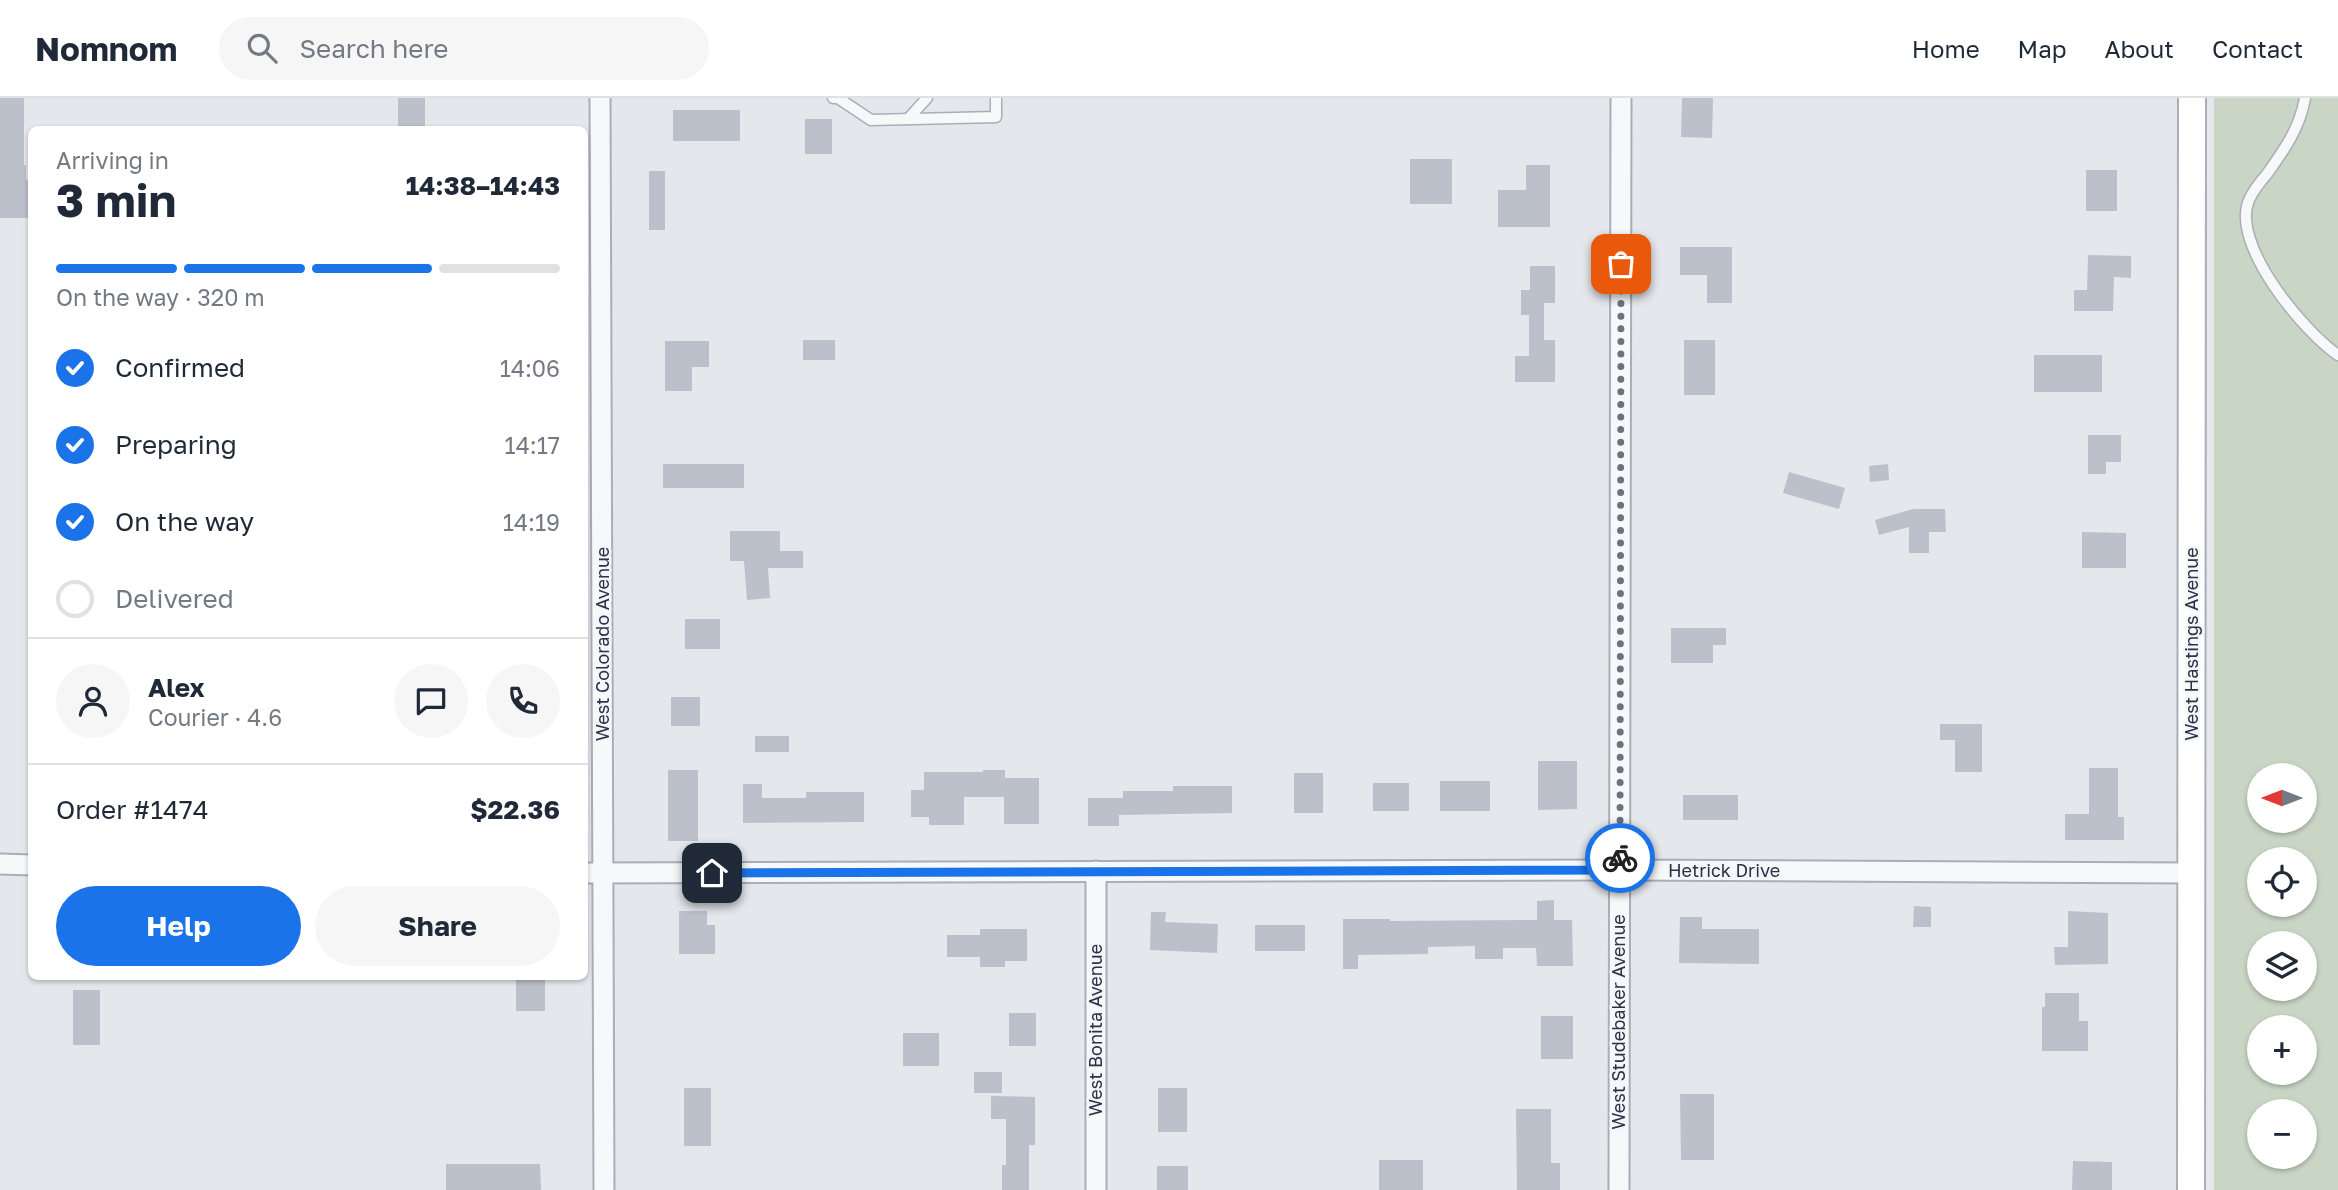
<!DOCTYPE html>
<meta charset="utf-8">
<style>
:root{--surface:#fff;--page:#f6f6f7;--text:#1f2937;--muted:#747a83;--line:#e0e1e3;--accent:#1a73e8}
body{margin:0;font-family:"Golos Text",sans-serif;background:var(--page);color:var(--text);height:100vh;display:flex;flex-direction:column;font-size:26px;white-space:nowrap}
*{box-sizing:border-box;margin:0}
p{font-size:23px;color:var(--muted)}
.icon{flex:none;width:38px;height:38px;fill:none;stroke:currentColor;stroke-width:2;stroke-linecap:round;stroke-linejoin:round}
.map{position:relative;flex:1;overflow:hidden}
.drawer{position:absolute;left:28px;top:28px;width:560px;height:854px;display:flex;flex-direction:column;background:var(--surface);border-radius:10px;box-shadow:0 2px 5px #0004}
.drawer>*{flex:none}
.needle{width:46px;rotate:270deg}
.fabs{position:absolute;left:2247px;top:665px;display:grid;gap:14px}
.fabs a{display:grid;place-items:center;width:70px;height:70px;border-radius:50%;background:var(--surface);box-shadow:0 2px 5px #0004;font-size:35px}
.pin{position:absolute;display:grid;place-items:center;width:60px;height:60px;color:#fff;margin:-30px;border-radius:14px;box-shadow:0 4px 10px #0006}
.courier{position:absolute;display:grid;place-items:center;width:70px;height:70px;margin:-35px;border:5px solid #1a73e8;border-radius:50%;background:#fff;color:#222;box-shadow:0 2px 9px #0007}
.headline em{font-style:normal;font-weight:700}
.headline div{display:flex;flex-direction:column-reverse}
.headline{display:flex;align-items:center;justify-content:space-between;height:119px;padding:0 28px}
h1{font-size:46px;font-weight:700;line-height:52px}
.bar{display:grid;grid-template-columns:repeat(4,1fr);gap:10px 7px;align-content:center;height:84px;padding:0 28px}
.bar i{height:9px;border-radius:5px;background:var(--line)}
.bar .on{background:var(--accent)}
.bar p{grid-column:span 4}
.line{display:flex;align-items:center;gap:18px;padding:0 28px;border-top:2px solid var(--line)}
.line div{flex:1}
.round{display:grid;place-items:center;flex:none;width:74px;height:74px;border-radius:37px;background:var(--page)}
ol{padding:0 28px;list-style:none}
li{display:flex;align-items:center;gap:21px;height:77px}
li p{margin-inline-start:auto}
li .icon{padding:7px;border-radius:50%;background:var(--accent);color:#fff;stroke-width:4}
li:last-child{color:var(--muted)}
li i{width:38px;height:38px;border:4px solid var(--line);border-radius:50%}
.action{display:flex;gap:14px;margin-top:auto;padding:14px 28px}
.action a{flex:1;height:80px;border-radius:42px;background:var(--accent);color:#fff;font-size:28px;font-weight:700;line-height:80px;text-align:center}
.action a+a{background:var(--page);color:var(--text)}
header{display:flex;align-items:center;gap:42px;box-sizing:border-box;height:98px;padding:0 35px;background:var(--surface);border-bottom:2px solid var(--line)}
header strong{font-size:33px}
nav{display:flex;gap:38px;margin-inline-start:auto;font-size:24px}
.search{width:490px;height:63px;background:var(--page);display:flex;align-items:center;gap:18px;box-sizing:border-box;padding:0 24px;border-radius:38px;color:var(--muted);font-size:26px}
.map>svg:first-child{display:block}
.green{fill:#c9d6c5;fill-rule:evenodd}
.building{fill:#bbc0ca}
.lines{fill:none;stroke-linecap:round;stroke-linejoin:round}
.lane-casing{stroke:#a9aeb7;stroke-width:13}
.street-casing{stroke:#a9aeb7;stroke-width:23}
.secondary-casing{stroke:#a9aeb7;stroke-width:30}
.lane{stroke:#f7f8fa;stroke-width:10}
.street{stroke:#f7f8fa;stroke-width:19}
.secondary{stroke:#fff;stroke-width:26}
.done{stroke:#6c737f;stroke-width:7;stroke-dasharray:0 12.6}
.route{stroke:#1a73e8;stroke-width:9}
.labels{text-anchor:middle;stroke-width:5;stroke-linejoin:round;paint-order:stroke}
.street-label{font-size:18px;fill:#2b3445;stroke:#f4f6f9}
</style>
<header>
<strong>Nomnom</strong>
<div class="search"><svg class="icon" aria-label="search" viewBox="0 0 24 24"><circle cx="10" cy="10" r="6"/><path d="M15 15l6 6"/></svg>Search here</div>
<nav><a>Home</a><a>Map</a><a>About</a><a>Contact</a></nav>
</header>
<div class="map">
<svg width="2338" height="1092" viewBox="0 0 2338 1092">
<rect width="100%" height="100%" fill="#e4e7ec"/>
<path class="green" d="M2214 0H2338V1092H2214ZM2259 677H2305V723H2259ZM2259 761H2305V807H2259ZM2259 845H2305V891H2259ZM2259 929H2305V975H2259ZM2259 1013H2305V1059H2259Z"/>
<g class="building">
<path d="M0 0H24V67H26V82H32V120H0Z"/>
<rect x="398" y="0" width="27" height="32"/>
<path d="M1682 0H1713L1712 40 1681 39Z"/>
<rect x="673" y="12" width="67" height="31"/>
<rect x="805" y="21" width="27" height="35"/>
<rect x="1410" y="61" width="42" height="45"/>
<path d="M1526 67H1550V129H1498V92H1526Z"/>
<rect x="2086" y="72" width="31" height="41"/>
<rect x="649" y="73" width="16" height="59"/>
<path d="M1680 149H1732V205H1707V177H1680Z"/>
<path d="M2088 157 2131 158V180L2114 179 2113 213H2074V192H2087Z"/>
<path d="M1530 168H1555V205H1544V242H1555V284H1515V258H1529V217H1521V192H1530Z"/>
<rect x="803" y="242" width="32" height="20"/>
<rect x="1684" y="242" width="31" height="55"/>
<path d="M665 243H709V269H692V293H665Z"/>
<rect x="2034" y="257" width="68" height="37"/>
<path d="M2088 337H2121V364H2106V376H2088Z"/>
<rect x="663" y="366" width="81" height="24"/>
<path d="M1888 366 1889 382 1870 384 1869 368Z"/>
<path d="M1789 374 1845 390 1839 411 1783 395Z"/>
<path d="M1913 411H1945L1946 434H1929V455H1909V429L1879 437 1875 422Z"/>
<path d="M730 433H780V453H803V470H768L770 500 747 502 744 463H730Z"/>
<path d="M2082 434 2126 435V470H2082Z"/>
<rect x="685" y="521" width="35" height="30"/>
<path d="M1671 530H1726V547H1713V565H1671Z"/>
<rect x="671" y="599" width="29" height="29"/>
<path d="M1940 626H1982V674H1955V642H1940Z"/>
<rect x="755" y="638" width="34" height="16"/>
<path d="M1538 663H1577V711L1538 712Z"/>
<path d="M2089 670H2118V719H2124V742H2065V716H2089Z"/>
<rect x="668" y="672" width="30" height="71"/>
<path d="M983 672H1005V680H1039V726H1004V699H964V727H929V719H911V692H924V674H983Z"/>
<rect x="1294" y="675" width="29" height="40"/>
<rect x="1440" y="683" width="50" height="30"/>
<rect x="1373" y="685" width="36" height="28"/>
<path d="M743 686H762V700H806V694H864V724L743 725Z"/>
<path d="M1173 688H1232V715L1119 717V728H1088V700H1123V693H1173Z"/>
<rect x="1683" y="697" width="55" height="25"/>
<path d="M1554 802V822H1572L1573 868H1537L1536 850H1503V861H1475V848L1428 849V856L1358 857V871H1343V821H1390V823L1537 822V803Z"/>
<path d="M1914 808 1931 809V829H1913Z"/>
<path d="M679 813H707V827H715V856H679Z"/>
<path d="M2068 813 2108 815V866L2055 867 2054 849H2068Z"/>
<path d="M1151 814H1166L1165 824 1218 826 1217 855 1150 852Z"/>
<path d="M1680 819H1702V831H1759V866L1679 865Z"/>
<rect x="1255" y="827" width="50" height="26"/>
<path d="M980 831H1027V863H1005V869H980V859H947V837H980Z"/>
<rect x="516" y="878" width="29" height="35"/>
<rect x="73" y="892" width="27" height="55"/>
<path d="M2045 895H2079V923H2088V953H2042V909H2045Z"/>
<rect x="1009" y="915" width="27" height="33"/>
<rect x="1541" y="918" width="32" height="43"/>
<rect x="903" y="935" width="36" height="33"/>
<rect x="974" y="974" width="28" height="21"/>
<rect x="684" y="990" width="27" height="58"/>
<rect x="1158" y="990" width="29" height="44"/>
<path d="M1680 996H1714V1062H1681Z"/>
<path d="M991 998 1035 999V1047H1029V1092H1002V1067H1006V1021H991Z"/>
<path d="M1516 1011H1551V1065H1560V1092H1517Z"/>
<rect x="1379" y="1062" width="44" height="30"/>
<path d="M2073 1063 2112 1064V1092H2072Z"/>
<path d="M446 1066H540L541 1092H446Z"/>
<rect x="1157" y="1068" width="31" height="24"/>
</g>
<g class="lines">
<defs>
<g id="lane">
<path d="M833 0H838L871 22 996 19V0"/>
<path d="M2305 0C2300 30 2284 52 2267 76 2260 84 2253 93 2249 102 2230 146 2304 234 2338 257"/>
<path d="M908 21 927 0"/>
</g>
<g id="street">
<path d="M600 0 604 1092"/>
<path d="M0 766 32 767"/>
<path d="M1096 773V1092"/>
<path d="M584 775 1620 772 2192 775"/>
<path d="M1619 1092 1621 0"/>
</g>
<path id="secondary" d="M2191 1092 2192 0"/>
</defs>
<use href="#lane" class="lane-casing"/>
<use href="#street" class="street-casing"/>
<use href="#secondary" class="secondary-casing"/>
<use href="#lane" class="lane"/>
<use href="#street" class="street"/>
<use href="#secondary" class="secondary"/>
</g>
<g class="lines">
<path class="done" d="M1620 760 1621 166"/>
<path class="route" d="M712 775 1620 772V760"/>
</g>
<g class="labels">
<g class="street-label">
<text transform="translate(603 546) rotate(-90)" y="6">West Colorado Avenue</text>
<text transform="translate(2192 546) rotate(-90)" y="6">West Hastings Avenue</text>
<text x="1724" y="779">Hetrick Drive</text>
<text transform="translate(1619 924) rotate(-90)" y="6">West Studebaker Avenue</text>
<text transform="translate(1096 932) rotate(-90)" y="6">West Bonita Avenue</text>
</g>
</g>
</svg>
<div class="fabs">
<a><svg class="needle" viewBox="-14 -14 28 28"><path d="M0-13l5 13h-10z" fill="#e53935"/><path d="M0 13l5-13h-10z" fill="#747a83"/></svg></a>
<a><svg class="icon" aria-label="locate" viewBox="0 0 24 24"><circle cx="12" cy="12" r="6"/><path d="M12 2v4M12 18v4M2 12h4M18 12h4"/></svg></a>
<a><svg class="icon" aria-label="layers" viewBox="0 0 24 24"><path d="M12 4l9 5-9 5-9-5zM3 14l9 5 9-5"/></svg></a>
<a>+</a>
<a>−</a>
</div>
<div class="pin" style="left:1621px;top:166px;background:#ea580c"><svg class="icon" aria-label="bag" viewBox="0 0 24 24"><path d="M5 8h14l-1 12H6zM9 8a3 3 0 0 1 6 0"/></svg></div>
<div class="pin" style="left:712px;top:775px;background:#1f2937"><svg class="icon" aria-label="home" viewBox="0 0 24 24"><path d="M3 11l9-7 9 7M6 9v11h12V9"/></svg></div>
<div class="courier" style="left:1620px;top:760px"><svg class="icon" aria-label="bike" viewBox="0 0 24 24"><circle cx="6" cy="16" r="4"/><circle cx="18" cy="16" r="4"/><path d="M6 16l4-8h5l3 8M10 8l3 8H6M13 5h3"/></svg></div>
<section class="drawer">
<div class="headline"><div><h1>3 min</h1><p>Arriving in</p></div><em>14:38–14:43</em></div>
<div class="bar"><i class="on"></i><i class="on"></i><i class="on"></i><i></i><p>On the way · 320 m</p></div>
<ol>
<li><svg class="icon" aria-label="check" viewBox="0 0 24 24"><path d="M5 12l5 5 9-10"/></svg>Confirmed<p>14:06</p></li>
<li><svg class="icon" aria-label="check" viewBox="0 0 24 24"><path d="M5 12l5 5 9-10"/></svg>Preparing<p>14:17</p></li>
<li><svg class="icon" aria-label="check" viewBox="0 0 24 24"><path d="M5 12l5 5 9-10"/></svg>On the way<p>14:19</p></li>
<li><i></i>Delivered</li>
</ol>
<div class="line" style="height:126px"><a class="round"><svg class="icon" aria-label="person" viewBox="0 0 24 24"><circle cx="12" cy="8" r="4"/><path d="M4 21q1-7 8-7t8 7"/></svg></a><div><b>Alex</b><p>Courier · 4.6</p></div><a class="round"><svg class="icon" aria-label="chat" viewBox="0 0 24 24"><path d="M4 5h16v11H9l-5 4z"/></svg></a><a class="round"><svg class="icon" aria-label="phone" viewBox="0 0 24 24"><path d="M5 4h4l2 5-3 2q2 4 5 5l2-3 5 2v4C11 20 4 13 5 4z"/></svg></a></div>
<div class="line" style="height:91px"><div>Order #1474</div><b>$22.36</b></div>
<div class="action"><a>Help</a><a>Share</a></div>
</section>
</div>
